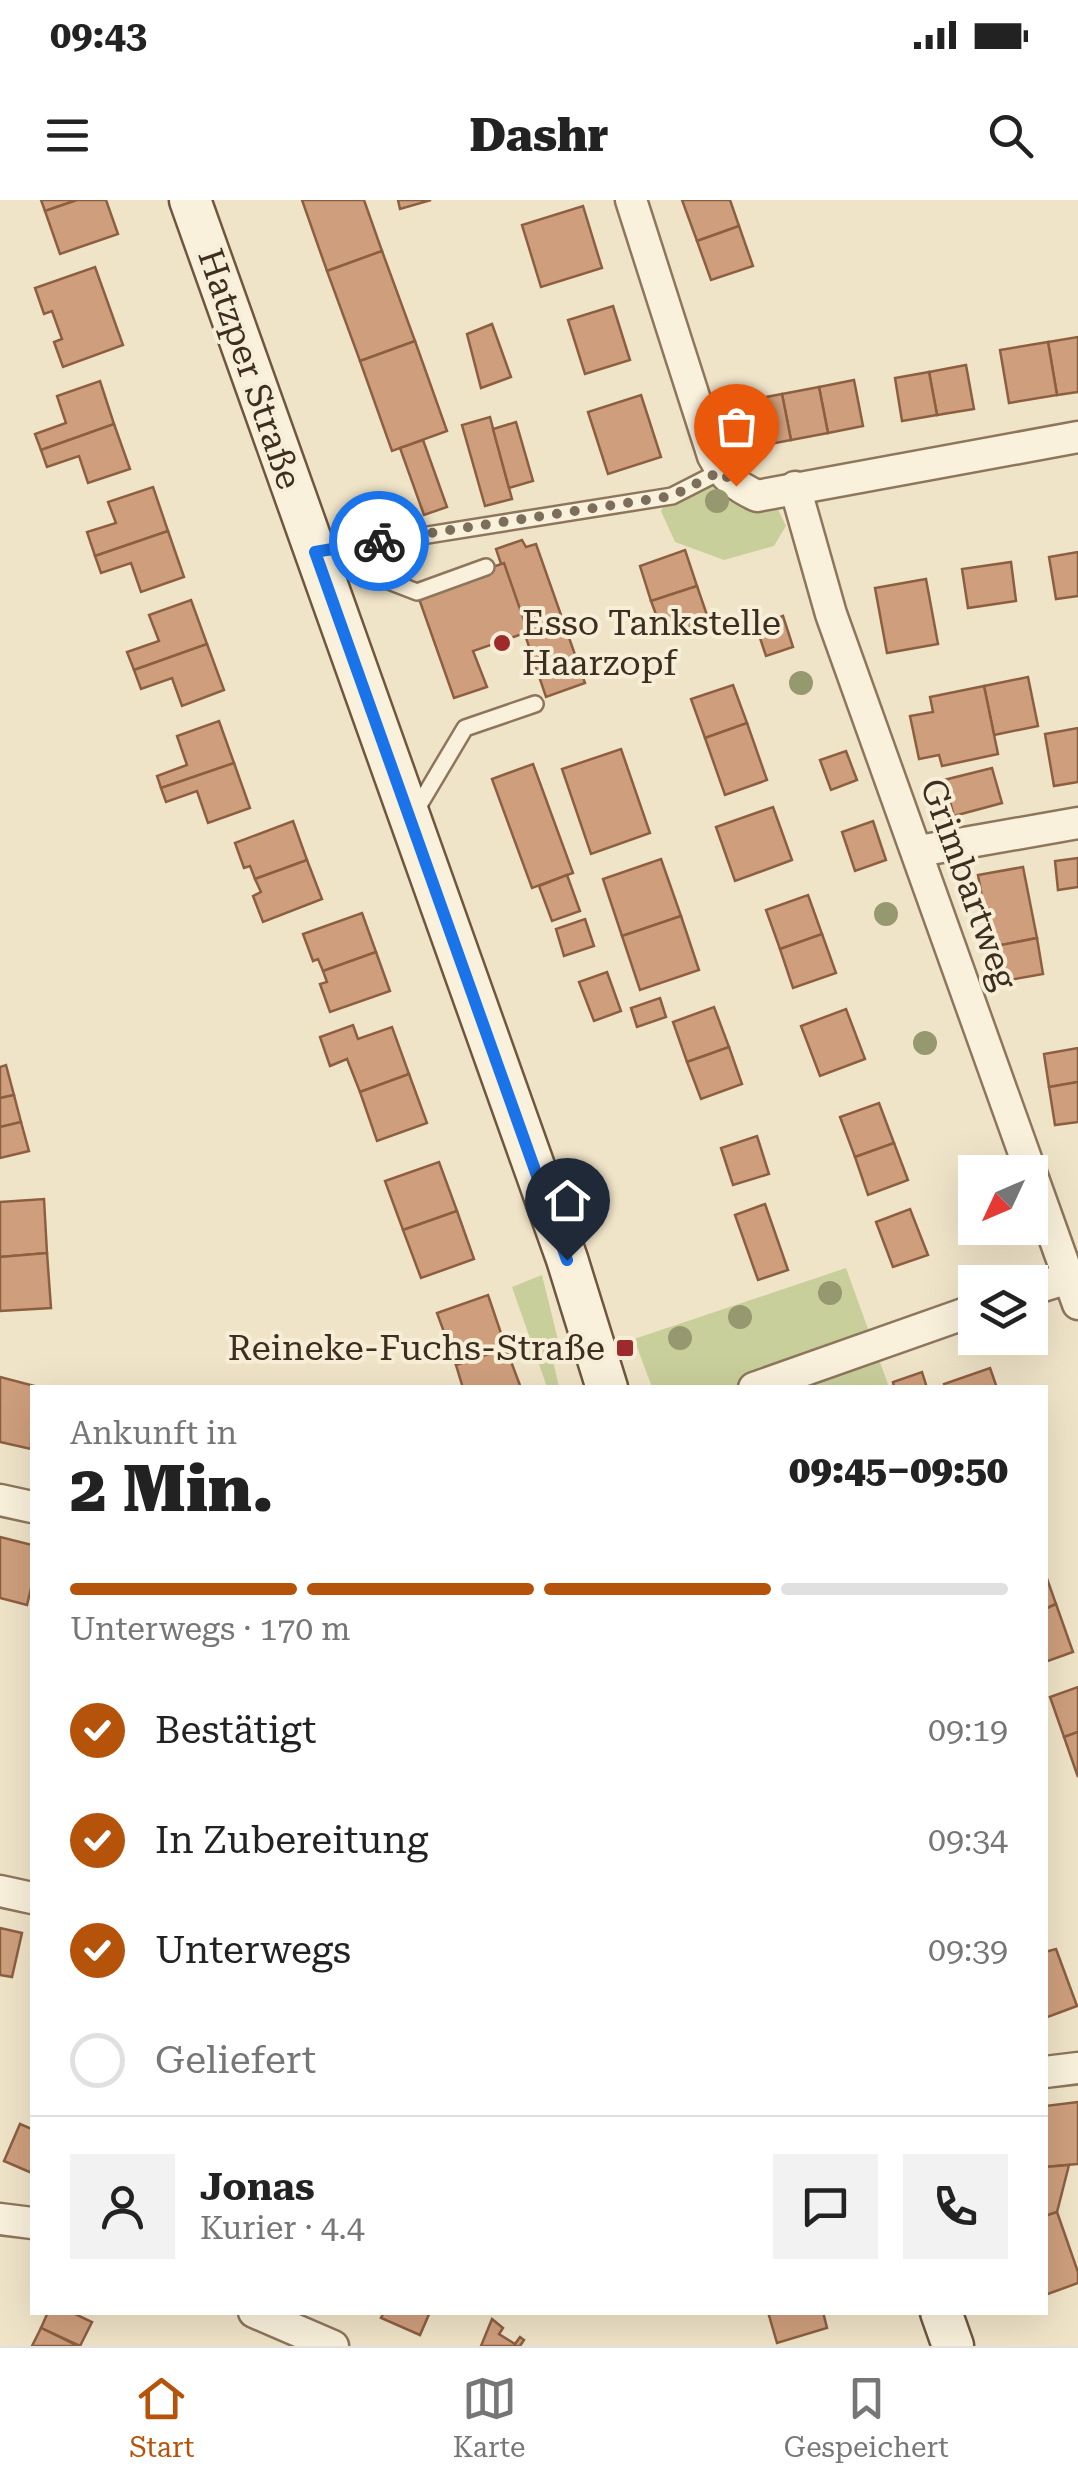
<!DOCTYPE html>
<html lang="de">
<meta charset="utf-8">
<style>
:root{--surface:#fff;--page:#f2f2f2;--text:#222;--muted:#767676;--line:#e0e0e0;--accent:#b45309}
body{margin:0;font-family:"Roboto Serif",serif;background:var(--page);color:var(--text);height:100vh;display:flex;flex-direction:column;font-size:38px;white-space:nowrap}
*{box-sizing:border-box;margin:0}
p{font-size:32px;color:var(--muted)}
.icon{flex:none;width:55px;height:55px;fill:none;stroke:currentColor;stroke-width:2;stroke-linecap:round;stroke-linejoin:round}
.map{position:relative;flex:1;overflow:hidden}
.panel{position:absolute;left:30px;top:1185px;width:1018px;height:930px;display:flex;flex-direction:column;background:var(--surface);border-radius:0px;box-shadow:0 10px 40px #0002}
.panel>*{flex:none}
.needle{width:65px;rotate:226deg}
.fabs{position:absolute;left:958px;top:955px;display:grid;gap:20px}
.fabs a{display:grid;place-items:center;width:90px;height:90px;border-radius:0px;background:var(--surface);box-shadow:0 10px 40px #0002;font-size:50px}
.pin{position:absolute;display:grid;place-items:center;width:85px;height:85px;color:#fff;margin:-102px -42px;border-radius:50% 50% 50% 0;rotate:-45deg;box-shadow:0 0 10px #0007}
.pin .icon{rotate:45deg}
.courier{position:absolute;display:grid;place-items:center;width:100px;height:100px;margin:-50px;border:8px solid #1a73e8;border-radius:50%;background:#fff;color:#222;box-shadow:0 2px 12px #0007}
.headline em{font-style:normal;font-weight:800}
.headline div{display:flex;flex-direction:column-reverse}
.headline{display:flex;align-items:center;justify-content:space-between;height:170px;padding:0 40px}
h1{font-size:65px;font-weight:800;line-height:75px}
.bar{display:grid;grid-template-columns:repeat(4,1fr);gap:15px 10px;align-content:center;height:120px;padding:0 40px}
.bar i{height:12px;border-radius:8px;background:var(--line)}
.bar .active{background:var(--accent)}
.bar p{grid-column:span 4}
.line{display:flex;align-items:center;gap:25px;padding:0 40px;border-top:2px solid var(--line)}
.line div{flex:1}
.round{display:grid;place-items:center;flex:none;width:105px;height:105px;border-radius:0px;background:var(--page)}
ol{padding:0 40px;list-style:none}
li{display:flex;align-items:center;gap:30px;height:110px}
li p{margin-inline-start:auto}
li .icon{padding:10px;border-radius:50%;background:var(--accent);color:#fff;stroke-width:4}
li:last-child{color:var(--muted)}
li i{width:55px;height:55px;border:5px solid var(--line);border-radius:50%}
.status{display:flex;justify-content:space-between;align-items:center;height:70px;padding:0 50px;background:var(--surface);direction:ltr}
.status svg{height:28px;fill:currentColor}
header{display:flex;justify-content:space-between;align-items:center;height:130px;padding:0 40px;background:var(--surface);font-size:45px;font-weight:800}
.menu{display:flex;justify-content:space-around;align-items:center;height:140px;border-top:2px solid var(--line);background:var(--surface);font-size:28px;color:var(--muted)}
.menu a{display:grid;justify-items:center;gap:5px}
.menu .active{color:var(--accent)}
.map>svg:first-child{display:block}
.green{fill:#c9cf9b}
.building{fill:#cf9f7d;stroke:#8d5f41;stroke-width:2.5}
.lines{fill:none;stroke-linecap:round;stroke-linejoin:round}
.service-casing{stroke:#8d765c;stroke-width:20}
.minor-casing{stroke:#8d765c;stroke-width:35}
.secondary-casing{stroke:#6f573f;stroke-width:45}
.service{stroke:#faf1dc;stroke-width:15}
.minor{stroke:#faf1dc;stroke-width:30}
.secondary{stroke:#faf1dc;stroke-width:40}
.tree{fill:#96986f}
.done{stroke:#7c6e5b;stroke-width:10;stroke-dasharray:0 18}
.route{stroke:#1a73e8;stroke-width:12}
.poi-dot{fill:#9e2a2b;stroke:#f7eed8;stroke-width:4}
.labels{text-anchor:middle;stroke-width:8;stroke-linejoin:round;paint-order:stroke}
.street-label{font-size:35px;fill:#3d2e20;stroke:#f7eed8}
.poi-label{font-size:35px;fill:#3d2e20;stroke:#f7eed8;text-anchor:start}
</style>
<div class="status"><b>09:43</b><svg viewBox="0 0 49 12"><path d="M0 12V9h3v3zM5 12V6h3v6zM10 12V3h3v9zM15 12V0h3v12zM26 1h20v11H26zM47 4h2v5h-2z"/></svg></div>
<header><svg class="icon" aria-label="menu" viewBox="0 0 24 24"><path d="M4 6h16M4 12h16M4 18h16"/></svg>Dashr<svg class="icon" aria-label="search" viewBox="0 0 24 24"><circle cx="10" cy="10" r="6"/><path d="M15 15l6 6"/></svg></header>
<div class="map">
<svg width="1078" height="2146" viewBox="0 0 1078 2146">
<rect width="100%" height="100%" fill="#f0e4c8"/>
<g class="green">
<path d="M721 271 774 301 786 326 774 346 724 360 675 342 661 311 669 296Z"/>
<path d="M846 1068 889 1187H652L634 1139Z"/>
<path d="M542 1075 560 1148 551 1152 559 1187H547L512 1087Z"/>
</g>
<g class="building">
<path d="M41 0H77L45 11Z"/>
<path d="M77 0H106L118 34 60 54 45 11Z"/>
<path d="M302 0H364L382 51 327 71Z"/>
<path d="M398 0H431L400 9Z"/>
<path d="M682 0H730L739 26 697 41Z"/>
<path d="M583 6 602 68 541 87 522 25Z"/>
<path d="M739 26 753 66 711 80 697 41Z"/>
<path d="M382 51 415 141 360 161 327 71Z"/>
<path d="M95 67 123 145 63 167 54 142 62 139 52 111 44 114 35 88Z"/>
<path d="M613 106 630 160 585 174 568 120Z"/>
<path d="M492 124 511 177 481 188 467 134Z"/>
<path d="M1078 137V192L1057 195 1048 142Z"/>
<path d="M415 141 447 231 392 251 360 161Z"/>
<path d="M1048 142 1057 195 1009 203 1000 150Z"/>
<path d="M966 165 974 209 937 215 929 172Z"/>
<path d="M929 172 937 215 902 221 895 178Z"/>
<path d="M854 180 863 226 828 233 819 187Z"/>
<path d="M100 181 114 224 41 250 35 234 66 223 57 196Z"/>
<path d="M819 187 828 233 791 240 782 194Z"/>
<path d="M782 194 791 240 754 247 745 201Z"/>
<path d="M641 195 661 257 608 274 588 212Z"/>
<path d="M490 217 512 299 485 306 462 225Z"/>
<path d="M516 222 533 281 509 288 493 229Z"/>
<path d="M114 224 130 269 88 283 79 256 47 267 41 250Z"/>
<path d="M423 240 447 307 424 315 400 248Z"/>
<path d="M153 287 168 331 95 356 87 332 116 323 108 302Z"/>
<path d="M168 331 184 377 141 392 131 363 101 373 95 356Z"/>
<path d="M522 340 526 347 536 344 585 483 546 497 496 349Z"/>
<path d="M685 350 697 386 651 401 640 366Z"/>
<path d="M1078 352V396L1056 399 1049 357Z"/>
<path d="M1011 362 1016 401 968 408 962 369Z"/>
<path d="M504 363 528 432 473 451 487 487 454 498 417 393Z"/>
<path d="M926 379 938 444 887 453 875 388Z"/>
<path d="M697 386 709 421 664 436 651 401Z"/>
<path d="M191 400 207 444 134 470 127 452 159 441 149 415Z"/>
<path d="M783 416 793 447 766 456 756 426Z"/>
<path d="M207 444 224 490 182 506 172 478 141 489 134 470Z"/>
<path d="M1028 477 1038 526 994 535 984 486Z"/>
<path d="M733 485 747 523 705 538 691 499Z"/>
<path d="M984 486 998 554 942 566 939 555 919 559 910 516 933 512 930 497Z"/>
<path d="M219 521 234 563 161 588 157 576 187 565 177 536Z"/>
<path d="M747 523 767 580 725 595 705 538Z"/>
<path d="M1078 528V582L1054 586 1045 534Z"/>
<path d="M621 549 650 633 591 654 562 569Z"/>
<path d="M846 551 857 580 831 590 820 560Z"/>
<path d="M234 563 250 608 208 623 197 591 166 602 161 588Z"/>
<path d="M533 564 573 673 532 688 492 579Z"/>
<path d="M992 568 1002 603 954 616 944 580Z"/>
<path d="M773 607 792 660 735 681 716 627Z"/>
<path d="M293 621 307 660 255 679 250 666 244 668 235 643Z"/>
<path d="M873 621 886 660 855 671 842 632Z"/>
<path d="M1078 658V687L1058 690 1055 661Z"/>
<path d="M661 659 681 716 622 736 603 679Z"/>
<path d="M307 660 322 699 263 722 253 696 261 692 255 679Z"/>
<path d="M1023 667 1037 738 991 747 978 675Z"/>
<path d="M567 675 580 711 552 721 539 686Z"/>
<path d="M808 695 822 734 780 749 766 710Z"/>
<path d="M362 713 376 752 323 771 318 759 313 761 303 734Z"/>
<path d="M681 716 699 770 640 790 622 736Z"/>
<path d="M585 719 594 746 564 756 556 729Z"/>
<path d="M822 734 836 773 793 788 780 749Z"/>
<path d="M1037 738 1043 774 998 782 991 747Z"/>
<path d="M376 752 390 791 330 812 320 784 327 782 323 771Z"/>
<path d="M607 772 621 811 594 821 579 782Z"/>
<path d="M660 798 666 817 637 827 631 808Z"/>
<path d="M714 807 729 847 687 862 673 822Z"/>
<path d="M846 809 865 859 820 876 801 826Z"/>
<path d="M353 825 358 839 392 827 409 874 360 892 347 859 330 866 320 837Z"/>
<path d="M729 847 742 884 701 899 687 862Z"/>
<path d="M1078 848V882L1049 887 1044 854Z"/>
<path d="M6 865 14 895 0 898V867Z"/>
<path d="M409 874 427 923 377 941 360 892Z"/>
<path d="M1078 882V922L1055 925 1049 887Z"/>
<path d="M14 895 21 922 0 927V898Z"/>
<path d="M879 903 894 943 855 957 840 917Z"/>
<path d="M21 922 29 951 0 958V927Z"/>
<path d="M757 936 769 974 733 985 721 948Z"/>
<path d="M894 943 908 980 868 995 855 957Z"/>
<path d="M439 962 457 1011 403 1030 385 981Z"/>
<path d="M44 999 47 1053 0 1057V1002Z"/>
<path d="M765 1004 788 1070 758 1080 735 1015Z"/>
<path d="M910 1009 928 1055 893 1067 876 1022Z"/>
<path d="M457 1011 474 1059 421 1078 403 1030Z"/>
<path d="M47 1053 51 1108 0 1111V1057Z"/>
<path d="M488 1095 506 1148 456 1165 437 1113Z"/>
<path d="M506 1148 521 1188H463L456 1165Z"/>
<path d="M990 1168 997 1188H945L944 1184Z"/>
<path d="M922 1172 927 1188H894L893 1182Z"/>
<path d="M0 1177 42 1188H32L31 1249 0 1242Z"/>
<path d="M0 1337 32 1345V1384L27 1405 0 1398Z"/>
<path d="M1045 1373 1056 1404 1045 1409Z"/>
<path d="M1056 1404 1073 1452 1045 1462V1409Z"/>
<path d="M1078 1487V1532L1064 1537 1050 1497Z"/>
<path d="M1078 1532V1577L1064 1537Z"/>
<path d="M0 1728 22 1733 12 1777 0 1775Z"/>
<path d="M1056 1749 1077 1806 1045 1818V1752Z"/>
<path d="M1078 1902V1964L1045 1967V1906Z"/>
<path d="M20 1924 32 1929V1973L4 1961Z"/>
<path d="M1069 1965 1057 2012 1045 2016V1967Z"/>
<path d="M1057 2012 1078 2072V2083L1045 2095V2016Z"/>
<path d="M48 2112H71L92 2122 80 2146 41 2128Z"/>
<path d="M384 2112H430L420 2135 381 2118Z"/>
<path d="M768 2112H823L827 2128 777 2143Z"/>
<path d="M492 2119 503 2128 499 2134 515 2144 520 2137 524 2140 520 2146H481Z"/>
<path d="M41 2128 78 2146H32Z"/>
</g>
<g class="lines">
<defs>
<g id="service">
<path d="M315 353 672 296 721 271"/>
<path d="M324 356 417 392 486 367"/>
<path d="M415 612 465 528 535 504"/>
</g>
<g id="minor">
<path d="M631 0 713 256C724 277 736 286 757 296L1078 237"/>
<path d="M795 287 831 414 1078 1104"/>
<path d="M919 651 1078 623"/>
<path d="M1030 1090 1078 1075"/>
<path d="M754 1188 975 1110"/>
<path d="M0 1300 32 1307"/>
<path d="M0 1691 32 1698"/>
<path d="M1045 1872 1078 1868"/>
<path d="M0 2019 32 2023"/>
<path d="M254 2112 333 2146"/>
</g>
<g id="secondary">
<path d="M190 0 567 1059 607 1188"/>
<path d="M941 2112 953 2146"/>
</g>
</defs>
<use href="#service" class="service-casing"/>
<use href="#minor" class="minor-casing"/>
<use href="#secondary" class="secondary-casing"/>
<use href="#service" class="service"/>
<use href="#minor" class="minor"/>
<use href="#secondary" class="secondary"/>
</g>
<g class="tree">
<circle cx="717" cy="301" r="12"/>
<circle cx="801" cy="483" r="12"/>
<circle cx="886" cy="714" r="12"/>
<circle cx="925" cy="843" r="12"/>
<circle cx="830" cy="1093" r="12"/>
<circle cx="740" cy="1117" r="12"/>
<circle cx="680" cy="1138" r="12"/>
</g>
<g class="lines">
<path class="done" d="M379 341 672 296 721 271 736 286"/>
<path class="route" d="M379 341 315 352 567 1060"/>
</g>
<g class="poi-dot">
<circle cx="502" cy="443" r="10"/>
<rect x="615" y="1138" width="20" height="20" rx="5"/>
</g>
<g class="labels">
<g class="street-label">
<text transform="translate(250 169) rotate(71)" y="12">Hatzper Straße</text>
<text transform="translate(969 684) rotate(70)" y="12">Grimbartweg</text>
</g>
<g class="poi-label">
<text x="522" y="435">Esso Tankstelle<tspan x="522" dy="40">Haarzopf</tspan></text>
<text x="605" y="1160" text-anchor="end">Reineke-Fuchs-Straße</text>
</g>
</g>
</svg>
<div class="fabs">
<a><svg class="needle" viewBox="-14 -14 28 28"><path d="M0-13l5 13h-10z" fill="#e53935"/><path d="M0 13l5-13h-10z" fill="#767676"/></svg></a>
<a><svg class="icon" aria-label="layers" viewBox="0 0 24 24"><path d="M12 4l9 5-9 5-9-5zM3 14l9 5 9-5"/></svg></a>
</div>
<div class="pin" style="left:736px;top:286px;background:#ea580c"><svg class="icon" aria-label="bag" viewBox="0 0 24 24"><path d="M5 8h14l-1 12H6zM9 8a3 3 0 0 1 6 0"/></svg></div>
<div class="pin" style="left:567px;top:1060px;background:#1f2937"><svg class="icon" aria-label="home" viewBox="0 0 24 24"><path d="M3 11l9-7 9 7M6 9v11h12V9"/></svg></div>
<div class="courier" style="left:379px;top:341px"><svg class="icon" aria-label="bike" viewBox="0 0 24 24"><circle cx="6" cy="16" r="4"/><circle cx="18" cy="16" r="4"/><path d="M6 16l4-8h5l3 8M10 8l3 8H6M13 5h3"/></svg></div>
<section class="panel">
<div class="headline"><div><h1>2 Min.</h1><p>Ankunft in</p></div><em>09:45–09:50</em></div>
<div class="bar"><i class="active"></i><i class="active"></i><i class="active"></i><i></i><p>Unterwegs · 170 m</p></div>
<ol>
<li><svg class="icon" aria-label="check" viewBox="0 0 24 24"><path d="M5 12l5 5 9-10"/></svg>Bestätigt<p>09:19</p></li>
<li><svg class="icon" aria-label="check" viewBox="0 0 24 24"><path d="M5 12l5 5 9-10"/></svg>In Zubereitung<p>09:34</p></li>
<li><svg class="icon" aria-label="check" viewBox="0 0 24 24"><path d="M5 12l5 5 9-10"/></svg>Unterwegs<p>09:39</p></li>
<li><i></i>Geliefert</li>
</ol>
<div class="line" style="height:180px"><a class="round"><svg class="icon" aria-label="person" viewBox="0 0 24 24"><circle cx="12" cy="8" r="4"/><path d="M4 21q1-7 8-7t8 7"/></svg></a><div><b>Jonas</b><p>Kurier · 4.4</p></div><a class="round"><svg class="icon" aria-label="chat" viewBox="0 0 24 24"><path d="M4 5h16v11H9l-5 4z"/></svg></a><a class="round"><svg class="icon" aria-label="phone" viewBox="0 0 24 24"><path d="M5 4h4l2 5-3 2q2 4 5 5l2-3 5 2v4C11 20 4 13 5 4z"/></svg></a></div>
</section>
</div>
<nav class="menu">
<a class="active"><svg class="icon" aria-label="home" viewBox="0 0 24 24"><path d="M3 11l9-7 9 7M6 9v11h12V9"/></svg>Start</a>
<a><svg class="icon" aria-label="map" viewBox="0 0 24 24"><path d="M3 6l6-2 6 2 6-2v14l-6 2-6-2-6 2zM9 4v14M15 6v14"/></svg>Karte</a>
<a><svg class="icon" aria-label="saved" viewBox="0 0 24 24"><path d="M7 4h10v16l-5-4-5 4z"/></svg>Gespeichert</a>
</nav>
